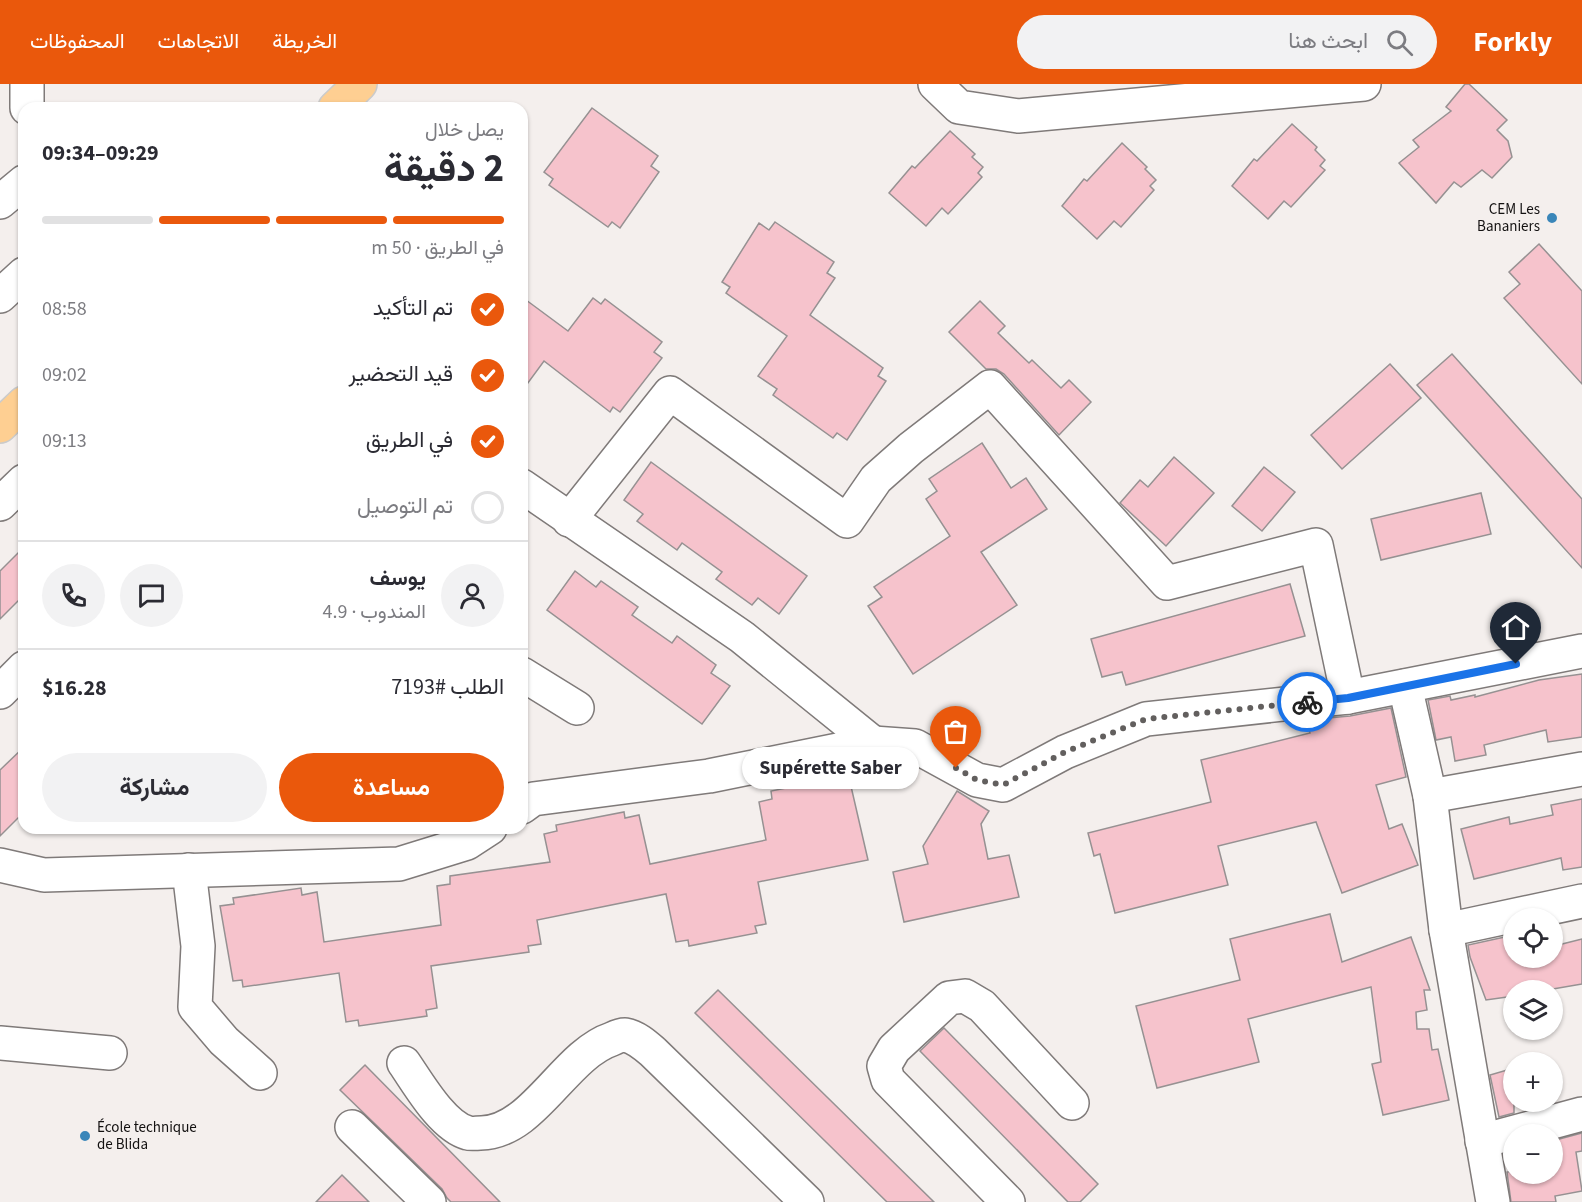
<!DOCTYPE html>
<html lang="ar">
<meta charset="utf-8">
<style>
:root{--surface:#fff;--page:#f2f2f3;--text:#2b2b33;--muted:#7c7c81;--line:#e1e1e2;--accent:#ea580c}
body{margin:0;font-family:"Source Sans 3",Vazirmatn,sans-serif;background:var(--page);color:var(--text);direction:rtl;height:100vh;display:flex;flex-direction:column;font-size:22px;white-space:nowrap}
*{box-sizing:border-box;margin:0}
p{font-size:20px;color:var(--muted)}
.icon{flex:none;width:33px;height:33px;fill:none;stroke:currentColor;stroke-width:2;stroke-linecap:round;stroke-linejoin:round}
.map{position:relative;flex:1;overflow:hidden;direction:ltr}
.drawer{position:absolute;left:18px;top:18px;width:510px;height:732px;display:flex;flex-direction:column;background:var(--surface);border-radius:18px;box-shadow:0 2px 4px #0004;direction:rtl}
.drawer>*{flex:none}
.tools{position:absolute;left:1503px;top:824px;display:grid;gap:12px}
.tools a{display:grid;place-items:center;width:60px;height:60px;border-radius:50%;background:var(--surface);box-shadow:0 2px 4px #0004;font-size:30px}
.pin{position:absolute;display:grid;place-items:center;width:51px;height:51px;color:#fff;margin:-62px -26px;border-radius:50% 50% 50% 0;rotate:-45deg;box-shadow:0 0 6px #0007}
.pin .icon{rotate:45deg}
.courier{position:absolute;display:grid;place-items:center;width:60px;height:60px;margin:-30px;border:4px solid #1a73e8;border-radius:50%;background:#fff;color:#222;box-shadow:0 2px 8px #0007}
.bubble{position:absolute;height:42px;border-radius:21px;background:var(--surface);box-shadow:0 2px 4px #0004;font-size:20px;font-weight:700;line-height:42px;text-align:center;direction:rtl}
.head em{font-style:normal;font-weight:700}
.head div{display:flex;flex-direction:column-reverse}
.head{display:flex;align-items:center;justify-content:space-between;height:102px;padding:0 24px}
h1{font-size:39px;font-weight:700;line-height:45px}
.bar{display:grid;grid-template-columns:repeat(4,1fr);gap:9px 6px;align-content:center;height:72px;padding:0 24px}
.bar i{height:8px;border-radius:4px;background:var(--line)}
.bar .current{background:var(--accent)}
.bar p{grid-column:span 4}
.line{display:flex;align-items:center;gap:15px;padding:0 24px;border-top:2px solid var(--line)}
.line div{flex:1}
.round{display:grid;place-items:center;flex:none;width:63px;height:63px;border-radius:32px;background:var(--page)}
ol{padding:0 24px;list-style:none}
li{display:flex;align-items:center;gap:18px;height:66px}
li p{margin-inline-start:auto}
li .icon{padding:6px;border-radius:50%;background:var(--accent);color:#fff;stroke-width:4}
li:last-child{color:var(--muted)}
li i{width:33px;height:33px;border:3px solid var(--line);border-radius:50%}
.cta{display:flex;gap:12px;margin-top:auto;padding:12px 24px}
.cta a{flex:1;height:69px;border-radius:36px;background:var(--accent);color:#fff;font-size:24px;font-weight:700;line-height:69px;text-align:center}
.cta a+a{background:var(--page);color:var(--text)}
header{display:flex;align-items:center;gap:36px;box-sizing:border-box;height:84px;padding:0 30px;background:var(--accent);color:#fff}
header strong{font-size:28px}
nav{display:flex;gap:33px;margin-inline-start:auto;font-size:21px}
.search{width:420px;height:54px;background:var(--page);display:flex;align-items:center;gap:15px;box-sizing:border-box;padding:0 21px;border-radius:33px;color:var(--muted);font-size:22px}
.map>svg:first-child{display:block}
.building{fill:#f6c3cc;stroke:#969192;stroke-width:1.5}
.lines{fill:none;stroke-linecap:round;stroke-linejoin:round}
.minor-casing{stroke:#7f7a79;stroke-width:36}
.major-casing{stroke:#cbcbcb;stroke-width:36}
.minor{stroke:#fff;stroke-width:33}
.major{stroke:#fecf92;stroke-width:33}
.done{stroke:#625f5e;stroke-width:6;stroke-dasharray:0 10.8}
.route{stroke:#1a73e8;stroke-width:8}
.poi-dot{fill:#3a86b9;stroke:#f4efed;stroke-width:2}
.labels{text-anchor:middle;stroke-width:4.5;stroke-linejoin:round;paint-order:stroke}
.poi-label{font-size:15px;fill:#131111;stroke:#f4efed;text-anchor:end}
</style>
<header>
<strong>Forkly</strong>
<div class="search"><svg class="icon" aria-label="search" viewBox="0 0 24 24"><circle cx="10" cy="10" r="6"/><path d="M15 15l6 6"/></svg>ابحث هنا</div>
<nav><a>الخريطة</a><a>الاتجاهات</a><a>المحفوظات</a></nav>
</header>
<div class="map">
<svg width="1582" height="1118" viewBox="0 0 1582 1118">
<rect width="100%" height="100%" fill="#f4efed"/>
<g class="building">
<path d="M1465 0H1469L1507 36 1497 46 1508 57 1512 73 1492 94 1482 86 1461 103 1454 98 1436 119 1399 79 1419 63 1413 56 1451 27 1446 23Z"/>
<path d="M592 24 658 72 651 82 659 88 620 144 612 138 608 143 549 101 553 95 544 88Z"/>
<path d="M1292 40 1317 63 1315 66 1325 76 1320 82 1325 86 1291 123 1284 117 1268 135 1232 102 1254 75 1257 77Z"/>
<path d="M950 47 975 70 972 73 983 83 978 89 982 93 948 130 942 124 926 142 889 109 912 82 915 84Z"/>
<path d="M1122 59 1147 83 1145 85 1156 96 1150 102 1154 106 1121 143 1114 137 1097 155 1062 122 1084 95 1087 97Z"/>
<path d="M775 138 834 178 827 189 835 194 810 231 883 284 878 292 886 297 847 356 837 349 833 354 773 311 777 305 758 292 787 252 726 209 730 203 722 198 759 139 769 146Z"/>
<path d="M1539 160 1582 207V300L1504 214 1520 200 1509 188Z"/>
<path d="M522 213 568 247 593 214 601 220 605 215 662 258 654 268 662 274 620 328 613 323 610 328 544 277 522 307Z"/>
<path d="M980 217 1005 242 998 249 1029 279 1032 276 1061 304 1069 296 1091 318 1059 351 1004 290 996 285H986L949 248Z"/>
<path d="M1452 270 1582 415V484L1417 301Z"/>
<path d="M1390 280 1421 314 1342 385 1311 351Z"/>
<path d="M982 359 1011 404 1026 394 1047 425 981 468 1017 521 913 590 868 522 882 513 874 503 950 452 926 415 937 407 929 395Z"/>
<path d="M1174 373 1214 409 1166 462 1120 419 1140 396 1148 403Z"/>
<path d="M651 378 807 492 779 530 758 514 752 521 716 495 722 488 682 459 677 466 637 437 643 430 624 416Z"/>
<path d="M1264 383 1295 408 1262 447 1232 422Z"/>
<path d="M1481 409 1491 450 1381 476 1371 435Z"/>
<path d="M24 463V511L0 535V487Z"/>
<path d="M575 487 596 503 601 497 638 523 632 531 672 559 677 552 716 581 711 589 730 602 702 640 547 526Z"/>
<path d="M1290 500 1305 552 1126 601 1122 588 1102 593 1091 555Z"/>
<path d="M1582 590V653L1548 658 1546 646 1484 661 1486 671 1455 677 1451 653 1436 656 1428 616 1450 612 1451 616 1475 611V613L1539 596Z"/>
<path d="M1391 624 1406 693 1376 701 1389 745 1402 740 1418 781 1342 809 1316 738 1218 762 1228 801 1115 829 1100 770 1094 772 1088 749 1211 718 1201 676 1310 649 1306 636 1350 632Z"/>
<path d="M24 663V728L0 752V686Z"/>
<path d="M836 694 838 701 850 698 868 776 758 798 766 840 755 842 757 849 689 862 688 856 676 858 666 810 537 836 541 860 528 862 529 868 431 882 437 924 426 926 427 932 359 942 358 936 346 938 339 889 243 903 242 896 233 897 220 822 234 820 233 814 301 804 302 811 317 808 324 858 441 841 437 802 450 800V792L550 778 544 750 557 747 556 741 624 728 625 734 639 731 650 780 766 756 759 718 772 715 771 707Z"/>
<path d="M957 707 989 727 981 740 988 775 1009 771 1019 813 904 838 893 788 928 780 923 762Z"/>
<path d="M1582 715V783L1563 786 1561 774 1474 795 1461 745 1509 733 1510 740 1553 731 1551 721Z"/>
<path d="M1330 830 1342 878 1411 853 1430 906H1424L1427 926 1416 928 1417 945H1429L1432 966 1438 965 1449 1016 1383 1031 1372 980 1381 978 1371 903 1248 935 1259 978 1157 1004 1136 922 1240 896 1230 855Z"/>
<path d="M1553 846 1558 861 1582 855V900L1547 906H1514V912L1486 916 1470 873 1468 861 1514 851V873H1552Z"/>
<path d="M718 906 934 1118H887L695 929Z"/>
<path d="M944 944 1098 1100 1080 1118H1068L920 967Z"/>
<path d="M365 981 500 1118H451L447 1114 442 1105 340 1006Z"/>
<path d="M1514 984V1029L1499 1033 1490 991Z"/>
<path d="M1582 1049V1067L1576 1068 1582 1107 1555 1112 1556 1118H1511L1507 1088 1513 1087 1508 1069 1514 1068V1089H1552V1057Z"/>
<path d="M342 1091 369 1118H316Z"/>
</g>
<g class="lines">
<defs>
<g id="minor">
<path d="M935 0 959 23 1018 32 1364 0"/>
<path d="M27 24V0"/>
<path d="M0 118 24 98"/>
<path d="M0 212 24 190"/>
<path d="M522 402 742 553 873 659"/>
<path d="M0 420 24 397"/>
<path d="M569 436 670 309 847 437 876 395 911 364 990 303 1167 499 1316 461 1348 613"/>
<path d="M522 590 577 624"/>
<path d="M1405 602 1430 712 1446 846 1493 1118"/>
<path d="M0 608 24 584"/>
<path d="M1430 712 1582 685"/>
<path d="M522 723 533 715 709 692 873 659 915 662 977 696 1003 701 1065 668 1146 635 1348 613 1582 567"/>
<path d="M0 781 44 791 399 780 467 759 490 744"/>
<path d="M189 786 198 862 195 923 224 957 260 989"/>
<path d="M1446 846 1582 817"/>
<path d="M0 959 110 969"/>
<path d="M404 979C418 999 442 1042 468 1049 471 1050 477 1049 481 1049 534 1048 564 971 612 955 616 953 621 951 625 951 636 953 645 961 653 968L807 1118"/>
<path d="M352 1043 429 1118"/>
<path d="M1482 1057 1582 1030"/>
<path d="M1008 1118 888 996 884 982 894 965 949 914 965 912 982 922 1072 1019"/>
</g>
<g id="major">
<path d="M335 24 360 0"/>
<path d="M0 342 24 319"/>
</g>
</defs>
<use href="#minor" class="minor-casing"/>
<use href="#major" class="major-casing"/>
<use href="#minor" class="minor"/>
<use href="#major" class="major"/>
</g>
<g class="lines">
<path class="done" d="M956 684 977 696 1003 701 1065 668 1146 635 1307 618"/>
<path class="route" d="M1307 618 1348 614 1516 580"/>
</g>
<g class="poi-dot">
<circle cx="1552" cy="134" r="6"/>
<circle cx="85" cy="1052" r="6"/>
</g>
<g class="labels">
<g class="poi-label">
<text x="1540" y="130">CEM Les<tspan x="1540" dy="17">Bananiers</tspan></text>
<text x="97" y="1048" text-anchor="start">École technique<tspan x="97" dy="17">de Blida</tspan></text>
</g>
</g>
</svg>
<div class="tools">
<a><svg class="icon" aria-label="locate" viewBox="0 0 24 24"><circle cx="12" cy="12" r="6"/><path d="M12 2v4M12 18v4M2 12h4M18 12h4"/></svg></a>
<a><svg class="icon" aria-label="layers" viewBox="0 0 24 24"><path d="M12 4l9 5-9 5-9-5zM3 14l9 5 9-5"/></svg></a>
<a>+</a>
<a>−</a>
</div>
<div class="pin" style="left:956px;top:684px;background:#ea580c"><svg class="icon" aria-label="bag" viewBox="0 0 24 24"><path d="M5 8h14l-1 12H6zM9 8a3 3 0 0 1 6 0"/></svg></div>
<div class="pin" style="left:1516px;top:580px;background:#1f2937"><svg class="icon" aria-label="home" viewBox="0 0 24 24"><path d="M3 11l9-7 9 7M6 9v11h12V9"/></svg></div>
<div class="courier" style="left:1307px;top:618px"><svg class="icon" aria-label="bike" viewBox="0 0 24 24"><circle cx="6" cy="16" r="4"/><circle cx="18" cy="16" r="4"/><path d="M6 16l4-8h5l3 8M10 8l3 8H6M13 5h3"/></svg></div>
<div class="bubble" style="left:742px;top:663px;width:177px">Supérette Saber</div>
<section class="drawer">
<div class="head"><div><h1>2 دقيقة</h1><p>يصل خلال</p></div><em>09:29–09:34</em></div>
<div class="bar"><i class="current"></i><i class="current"></i><i class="current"></i><i></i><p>في الطريق · 50 m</p></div>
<ol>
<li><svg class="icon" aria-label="check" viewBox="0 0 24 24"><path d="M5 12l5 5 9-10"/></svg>تم التأكيد<p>08:58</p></li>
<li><svg class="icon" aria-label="check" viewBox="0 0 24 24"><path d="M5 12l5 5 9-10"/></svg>قيد التحضير<p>09:02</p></li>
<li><svg class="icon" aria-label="check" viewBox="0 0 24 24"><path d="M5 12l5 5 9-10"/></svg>في الطريق<p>09:13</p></li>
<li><i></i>تم التوصيل</li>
</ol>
<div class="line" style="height:108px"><a class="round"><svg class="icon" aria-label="person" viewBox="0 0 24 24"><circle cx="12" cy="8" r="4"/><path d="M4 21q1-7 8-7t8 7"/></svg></a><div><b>يوسف</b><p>المندوب · 4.9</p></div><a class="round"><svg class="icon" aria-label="chat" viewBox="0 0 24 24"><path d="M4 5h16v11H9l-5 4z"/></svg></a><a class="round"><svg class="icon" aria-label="phone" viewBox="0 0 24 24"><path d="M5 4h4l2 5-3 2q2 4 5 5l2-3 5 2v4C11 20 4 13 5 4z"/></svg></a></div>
<div class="line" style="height:78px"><div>الطلب #7193</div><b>$16.28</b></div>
<div class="cta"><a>مساعدة</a><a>مشاركة</a></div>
</section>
</div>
